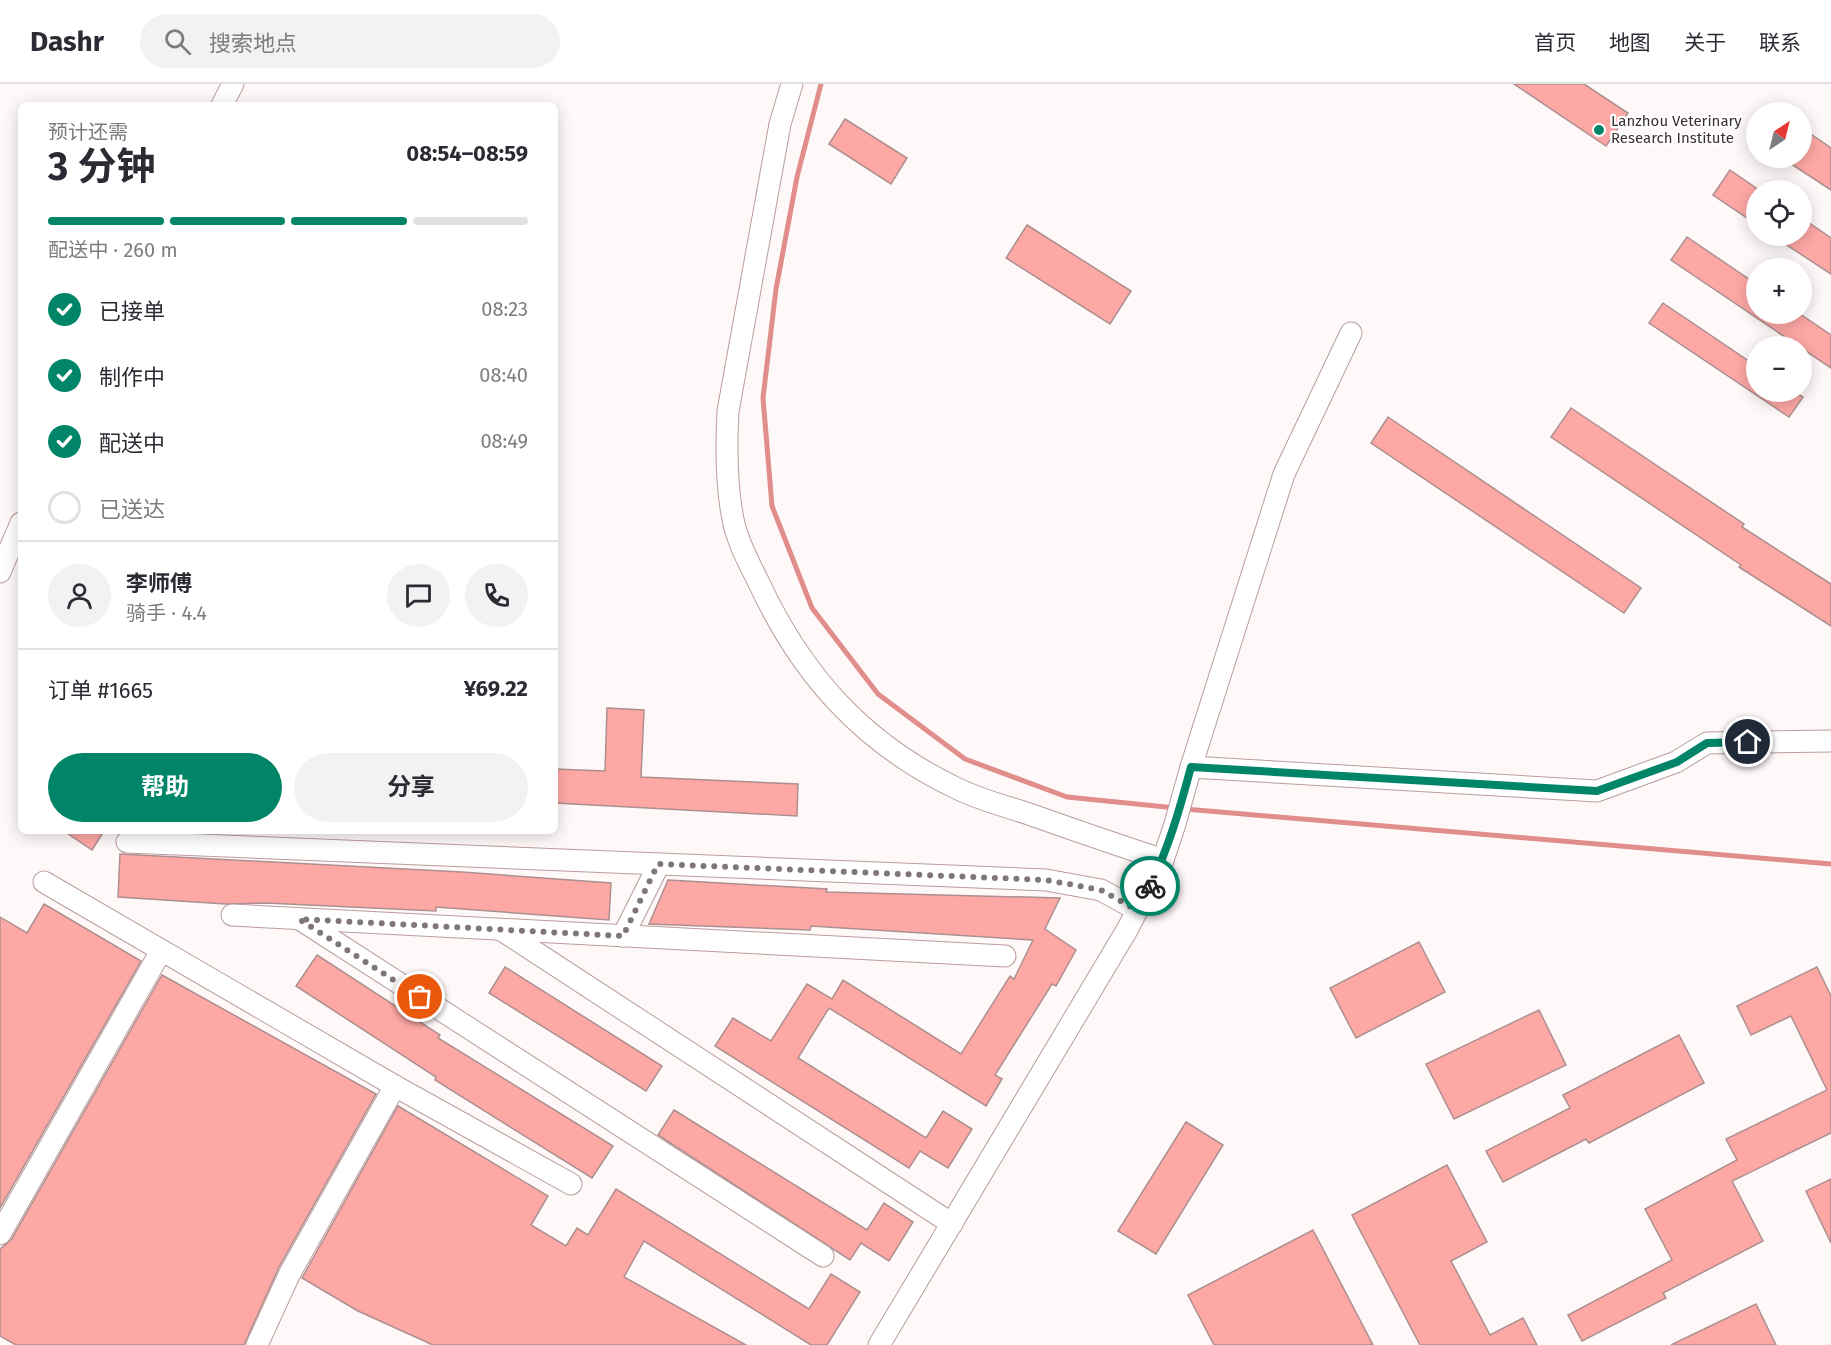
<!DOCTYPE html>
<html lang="zh">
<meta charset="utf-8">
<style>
:root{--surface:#fff;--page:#f2f2f3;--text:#2b2b33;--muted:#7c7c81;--line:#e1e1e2;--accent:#008568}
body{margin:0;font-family:"Fira Sans","Noto Sans SC",sans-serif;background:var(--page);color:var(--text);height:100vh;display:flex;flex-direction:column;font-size:22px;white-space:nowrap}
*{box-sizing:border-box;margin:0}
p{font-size:20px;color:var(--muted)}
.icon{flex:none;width:33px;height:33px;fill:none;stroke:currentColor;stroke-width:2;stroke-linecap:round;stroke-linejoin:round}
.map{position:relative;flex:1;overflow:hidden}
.drawer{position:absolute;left:18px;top:18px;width:540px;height:732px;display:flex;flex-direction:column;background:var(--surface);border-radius:9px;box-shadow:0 3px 15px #0003}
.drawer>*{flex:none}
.needle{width:39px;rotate:35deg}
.controls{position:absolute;left:1746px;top:18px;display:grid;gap:12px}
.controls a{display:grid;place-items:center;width:66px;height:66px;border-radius:50%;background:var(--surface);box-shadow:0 3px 15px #0003;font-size:30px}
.pin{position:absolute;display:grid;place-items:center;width:51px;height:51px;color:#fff;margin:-26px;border:3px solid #fff;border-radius:50%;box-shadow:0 2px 6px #0007}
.courier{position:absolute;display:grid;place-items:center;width:60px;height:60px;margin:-30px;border:4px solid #008568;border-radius:50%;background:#fff;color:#222;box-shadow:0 2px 8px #0007}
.summary em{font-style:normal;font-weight:700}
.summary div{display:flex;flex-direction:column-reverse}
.summary{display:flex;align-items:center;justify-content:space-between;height:102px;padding:0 30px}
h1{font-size:39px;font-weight:700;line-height:45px}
.bar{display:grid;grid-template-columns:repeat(4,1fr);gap:9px 6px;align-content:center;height:72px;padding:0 30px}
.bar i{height:8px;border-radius:4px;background:var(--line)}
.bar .active{background:var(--accent)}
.bar p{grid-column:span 4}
.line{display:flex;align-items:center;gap:15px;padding:0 30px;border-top:2px solid var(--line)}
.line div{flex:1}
.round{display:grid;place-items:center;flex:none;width:63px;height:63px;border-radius:32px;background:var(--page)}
ol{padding:0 30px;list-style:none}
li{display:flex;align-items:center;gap:18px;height:66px}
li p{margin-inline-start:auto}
li .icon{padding:6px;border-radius:50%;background:var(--accent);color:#fff;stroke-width:4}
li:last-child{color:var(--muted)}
li i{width:33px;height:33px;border:3px solid var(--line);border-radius:50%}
.cta{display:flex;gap:12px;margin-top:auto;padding:12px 30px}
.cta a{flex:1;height:69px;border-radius:36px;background:var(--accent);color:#fff;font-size:24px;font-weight:700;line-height:69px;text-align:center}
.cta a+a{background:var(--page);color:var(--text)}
header{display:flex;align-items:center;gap:36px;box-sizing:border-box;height:84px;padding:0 30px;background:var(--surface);border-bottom:2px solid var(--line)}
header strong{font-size:28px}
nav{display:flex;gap:33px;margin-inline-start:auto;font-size:21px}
.search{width:420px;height:54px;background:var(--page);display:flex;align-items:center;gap:15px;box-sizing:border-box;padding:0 21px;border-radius:33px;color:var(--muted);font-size:22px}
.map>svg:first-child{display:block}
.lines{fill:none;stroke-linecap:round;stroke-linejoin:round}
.stream{stroke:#e08d8c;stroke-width:5}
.building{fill:#fea8a6;stroke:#ac8f8e;stroke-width:1.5}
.minor-casing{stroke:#ba9d9c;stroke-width:23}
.minor{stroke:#fff;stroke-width:21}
.done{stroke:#807675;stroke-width:6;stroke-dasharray:0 10.8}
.route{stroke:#008568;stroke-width:8}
.poi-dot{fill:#008568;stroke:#fff;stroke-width:2}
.labels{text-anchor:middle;stroke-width:4.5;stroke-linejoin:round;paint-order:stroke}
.poi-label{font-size:15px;fill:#3b302f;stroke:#fff;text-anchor:start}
</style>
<header>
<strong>Dashr</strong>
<div class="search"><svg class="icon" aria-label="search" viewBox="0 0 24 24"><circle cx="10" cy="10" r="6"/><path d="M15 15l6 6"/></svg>搜索地点</div>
<nav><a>首页</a><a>地图</a><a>关于</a><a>联系</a></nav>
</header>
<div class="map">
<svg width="1831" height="1261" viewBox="0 0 1831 1261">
<rect width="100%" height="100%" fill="#fff8f8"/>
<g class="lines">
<g class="stream">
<path d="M821 0 797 93 776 205 763 314 772 422 812 524 878 610 965 675 1067 713 1176 724"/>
<path d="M1185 725 1831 780"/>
</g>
</g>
<g class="building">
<path d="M1514 0H1584L1628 29 1606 62Z"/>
<path d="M845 35 907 74 891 100 829 60Z"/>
<path d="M1802 44 1831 64V106L1782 74H1802Z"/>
<path d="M1730 86 1756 104V140L1713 111Z"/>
<path d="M1802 134 1831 154V190L1773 152H1802Z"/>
<path d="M1027 141 1131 207 1110 240 1006 174Z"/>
<path d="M1687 153 1756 200V230H1800L1831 251V284L1671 176Z"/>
<path d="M1663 219 1756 282V308H1794L1803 313 1789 333 1649 239Z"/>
<path d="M1571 324 1744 440 1742 443 1831 500V542L1739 483 1741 481 1551 353Z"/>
<path d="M1388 333 1641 504 1624 529 1371 359Z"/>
<path d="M607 624 644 626 641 693 798 700 797 732 555 719V685L605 687Z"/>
<path d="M64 747H104L92 766Z"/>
<path d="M120 770 462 788 611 799 609 836 436 823V827L266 819 226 820 118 813Z"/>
<path d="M668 796 827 805 826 808 1060 814 1045 845 1076 866 1056 902 1052 900 995 991 1002 995 986 1022 829 924 798 974 926 1054 943 1027 972 1045 948 1084 920 1067 909 1084 715 962 733 934 771 957 807 900 832 915 843 896 961 970 1010 892 1014 895 1033 856 811 842 810 846 649 840Z"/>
<path d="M44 820 141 877 0 1124V833L27 849Z"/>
<path d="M1419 858 1445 908 1356 954 1330 904Z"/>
<path d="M317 871 440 951 438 954 613 1062 592 1094 435 996 436 993 296 902Z"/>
<path d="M505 883 662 982 646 1007 489 909Z"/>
<path d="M1817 883 1831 912V1049L1732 1097 1763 1157 1663 1209 1666 1214 1582 1257 1568 1231 1672 1176 1645 1125 1737 1076 1726 1055 1827 1006 1791 932 1751 951 1737 922Z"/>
<path d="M162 891 376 1010 279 1183 244 1261H16L0 1252V1165L11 1156Z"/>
<path d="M1539 926 1566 981 1454 1035 1426 980Z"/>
<path d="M1679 951 1704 999 1589 1059 1586 1055 1503 1098 1486 1067 1570 1024 1563 1011Z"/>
<path d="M398 1022 548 1112 531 1141 566 1162 577 1144 588 1151 616 1105 809 1225 831 1190 860 1208 827 1261H811L644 1157 624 1193 746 1261H433L358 1227 302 1194Z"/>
<path d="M674 1026 867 1146 884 1119 913 1138 889 1177 861 1159 850 1176 658 1051Z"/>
<path d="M1186 1038 1223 1061 1156 1170 1118 1147Z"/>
<path d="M1447 1081 1487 1158 1451 1177 1490 1251 1523 1234 1537 1261H1420L1352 1131Z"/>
<path d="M1831 1095V1159L1806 1107Z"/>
<path d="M1313 1146 1373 1261H1214L1188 1211Z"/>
<path d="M1756 1220 1776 1261H1671Z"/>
</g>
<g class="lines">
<defs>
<g id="minor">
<path d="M792 0 780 40 728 327C726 364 726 404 734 440 739 461 750 481 759 499 802 592 864 660 956 704 980 716 1005 722 1029 730 1074 746 1118 761 1163 776"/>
<path d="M222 21 233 0"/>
<path d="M0 488 21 439"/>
<path d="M1191 683 1597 707 1676 678 1707 659 1831 657"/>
<path d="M127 758 1046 796 1101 806 1137 826"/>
<path d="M44 798 395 1002 571 1100"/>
<path d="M232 831 1005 872"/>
<path d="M301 836 823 1172"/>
<path d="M503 847 952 1140"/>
<path d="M623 852 659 780"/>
<path d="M0 1150 161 867"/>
<path d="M257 1261 290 1189 395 1002"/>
<path d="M879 1261 1127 846 1163 776 1175 740 1191 683 1284 390 1351 249"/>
</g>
</defs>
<use href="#minor" class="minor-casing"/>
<use href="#minor" class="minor"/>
</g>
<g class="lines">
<path class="done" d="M420 913 299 835 623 852 658 780 1046 796 1101 806 1137 826 1150 802"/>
<path class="route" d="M1150 802C1169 763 1180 724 1191 683L1597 707 1677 678 1707 659 1748 658"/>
</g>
<circle class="poi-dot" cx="1599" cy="46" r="6"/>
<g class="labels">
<g class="poi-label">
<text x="1611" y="42">Lanzhou Veterinary<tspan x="1611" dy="17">Research Institute</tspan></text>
</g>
</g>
</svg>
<div class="controls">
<a><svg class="needle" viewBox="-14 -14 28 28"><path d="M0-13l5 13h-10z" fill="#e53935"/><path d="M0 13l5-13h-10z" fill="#7c7c81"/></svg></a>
<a><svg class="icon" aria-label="locate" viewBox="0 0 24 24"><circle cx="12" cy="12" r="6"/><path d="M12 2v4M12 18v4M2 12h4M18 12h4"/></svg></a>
<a>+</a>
<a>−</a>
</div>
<div class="pin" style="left:420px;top:913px;background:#ea580c"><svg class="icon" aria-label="bag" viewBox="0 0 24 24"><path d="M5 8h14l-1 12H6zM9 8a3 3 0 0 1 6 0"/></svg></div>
<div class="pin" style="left:1748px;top:658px;background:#1f2937"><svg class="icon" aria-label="home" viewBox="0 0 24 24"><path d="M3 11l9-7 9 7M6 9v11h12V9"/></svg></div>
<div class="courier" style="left:1150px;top:802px"><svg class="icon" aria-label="bike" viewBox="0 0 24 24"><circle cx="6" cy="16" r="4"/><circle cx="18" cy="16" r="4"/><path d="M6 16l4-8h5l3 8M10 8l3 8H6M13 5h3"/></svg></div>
<section class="drawer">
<div class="summary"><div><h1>3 分钟</h1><p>预计还需</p></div><em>08:54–08:59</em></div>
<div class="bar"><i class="active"></i><i class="active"></i><i class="active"></i><i></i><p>配送中 · 260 m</p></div>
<ol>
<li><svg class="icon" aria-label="check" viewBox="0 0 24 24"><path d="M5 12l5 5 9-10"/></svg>已接单<p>08:23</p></li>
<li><svg class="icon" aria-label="check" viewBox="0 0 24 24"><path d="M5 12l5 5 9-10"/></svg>制作中<p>08:40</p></li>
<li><svg class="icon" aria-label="check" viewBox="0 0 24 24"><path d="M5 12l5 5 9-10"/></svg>配送中<p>08:49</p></li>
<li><i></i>已送达</li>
</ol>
<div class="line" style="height:108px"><a class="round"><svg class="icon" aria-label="person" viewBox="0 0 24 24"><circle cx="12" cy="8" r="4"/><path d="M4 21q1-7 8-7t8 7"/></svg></a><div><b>李师傅</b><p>骑手 · 4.4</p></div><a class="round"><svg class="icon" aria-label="chat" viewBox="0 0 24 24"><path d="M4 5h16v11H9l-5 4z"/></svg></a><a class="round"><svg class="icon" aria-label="phone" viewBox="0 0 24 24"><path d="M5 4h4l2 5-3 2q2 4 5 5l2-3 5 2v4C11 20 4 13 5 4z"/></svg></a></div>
<div class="line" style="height:78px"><div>订单 #1665</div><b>¥69.22</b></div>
<div class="cta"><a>帮助</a><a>分享</a></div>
</section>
</div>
